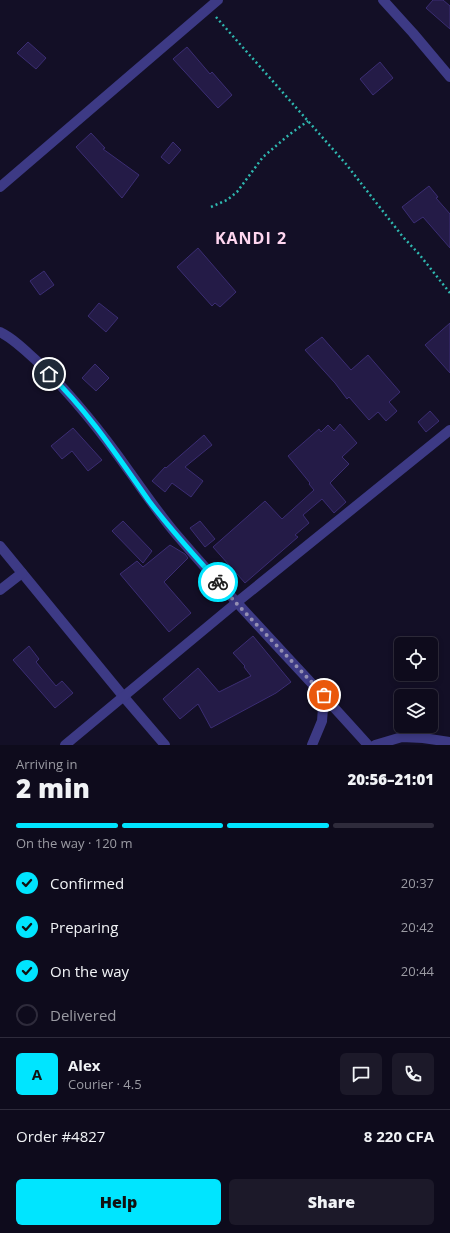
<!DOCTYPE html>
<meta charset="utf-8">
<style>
:root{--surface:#0e0b1c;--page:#1c1929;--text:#f1f3f6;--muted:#9b9ba3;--line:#2e2b3b;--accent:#00e5ff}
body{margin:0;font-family:"Open Sans",sans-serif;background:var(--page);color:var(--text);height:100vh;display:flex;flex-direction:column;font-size:15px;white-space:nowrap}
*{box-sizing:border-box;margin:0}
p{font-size:13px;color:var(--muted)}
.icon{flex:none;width:22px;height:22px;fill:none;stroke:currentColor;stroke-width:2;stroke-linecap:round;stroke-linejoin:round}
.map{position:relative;height:745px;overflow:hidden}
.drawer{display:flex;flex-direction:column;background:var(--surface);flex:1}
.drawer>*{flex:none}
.buttons{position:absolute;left:394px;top:637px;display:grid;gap:8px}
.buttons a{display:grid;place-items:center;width:44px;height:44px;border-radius:6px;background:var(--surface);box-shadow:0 2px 6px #0003,0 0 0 1px var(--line);font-size:20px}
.pin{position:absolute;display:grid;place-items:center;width:34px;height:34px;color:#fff;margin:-17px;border:2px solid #fff;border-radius:50%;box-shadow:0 1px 4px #0007}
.courier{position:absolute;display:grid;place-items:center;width:40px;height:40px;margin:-20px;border:3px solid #00e5ff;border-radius:50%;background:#fff;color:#222;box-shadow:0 1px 5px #0007}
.headline em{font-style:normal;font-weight:800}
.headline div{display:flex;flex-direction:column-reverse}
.headline{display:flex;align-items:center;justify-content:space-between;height:68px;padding:0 16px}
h1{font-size:26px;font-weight:800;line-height:30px}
.bar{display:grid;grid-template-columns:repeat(4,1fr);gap:6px 4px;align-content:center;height:48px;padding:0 16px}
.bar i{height:5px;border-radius:3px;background:var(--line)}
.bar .on{background:var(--accent)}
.bar p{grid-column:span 4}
.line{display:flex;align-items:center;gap:10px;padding:0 16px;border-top:1px solid var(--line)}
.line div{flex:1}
.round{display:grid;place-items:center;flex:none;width:42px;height:42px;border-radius:6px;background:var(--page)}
ol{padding:0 16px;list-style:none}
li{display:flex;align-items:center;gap:12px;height:44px}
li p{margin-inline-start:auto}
li .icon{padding:4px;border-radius:50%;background:var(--accent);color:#111;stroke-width:4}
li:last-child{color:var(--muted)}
li i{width:22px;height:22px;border:2px solid var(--line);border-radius:50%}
.action{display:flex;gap:8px;margin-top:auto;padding:8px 16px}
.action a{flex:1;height:46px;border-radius:6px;background:var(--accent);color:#111;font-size:16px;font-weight:800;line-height:46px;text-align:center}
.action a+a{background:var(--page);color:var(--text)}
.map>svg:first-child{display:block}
.building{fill:#241b47;stroke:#3b2d73}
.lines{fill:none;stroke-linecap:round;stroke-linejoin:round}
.path{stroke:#2fb8b0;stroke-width:2.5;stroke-dasharray:2 3;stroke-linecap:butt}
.minor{stroke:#3d3a85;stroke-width:10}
.done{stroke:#948fb3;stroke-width:4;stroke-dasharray:0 7.2}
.route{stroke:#00e5ff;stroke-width:5}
.labels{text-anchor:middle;stroke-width:3;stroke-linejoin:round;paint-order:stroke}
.district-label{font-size:16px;font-weight:bold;letter-spacing:1px;fill:#ffd6f0;stroke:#130f26}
</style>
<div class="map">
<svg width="450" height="745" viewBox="0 0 450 745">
<rect width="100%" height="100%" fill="#130f26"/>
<g class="building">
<path d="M433 0H443L450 6V29L426 8Z"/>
<path d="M28 42 46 58 36 69 17 53Z"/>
<path d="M187 47 210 74 212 72 232 95 218 108 173 59Z"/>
<path d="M380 62 393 78 373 95 360 79Z"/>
<path d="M91 133 105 148 103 149 139 175 122 198 76 147Z"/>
<path d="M173 142 181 150 169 164 161 157Z"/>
<path d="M429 186 438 197 436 198 450 214V248L423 217 414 223 402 207Z"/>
<path d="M198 248 236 292 220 307 215 303 212 306 177 267Z"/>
<path d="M44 271 54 285 40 295 30 281Z"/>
<path d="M99 303 118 318 106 332 88 316Z"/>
<path d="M450 323V373L425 345Z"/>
<path d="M322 337 351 370 368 355 400 392 389 402 397 411 386 421 378 412 369 420 349 397 347 399 335 383 305 350Z"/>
<path d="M95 364 109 378 96 391 82 378Z"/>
<path d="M430 411 439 421 426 432 418 422Z"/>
<path d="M340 424 357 443 342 457 349 464 330 483 346 502 334 513 322 499 303 515 309 523 295 535 298 537 245 583 213 547 265 501 282 519 314 490 309 484 310 483 288 456 319 429 321 432 328 425 334 431Z"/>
<path d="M73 428 102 460 88 471 72 451 62 459 51 446Z"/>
<path d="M204 435 212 445 185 467 203 481 191 497 172 483 165 492 152 481 165 467 166 468Z"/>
<path d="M123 521 152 551 143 563 112 531Z"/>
<path d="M200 521 215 539 205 547 190 528Z"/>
<path d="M170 545 185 554 188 558 164 582 191 613 169 632 120 574 137 561 143 567Z"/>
<path d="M253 636 291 682 276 693 211 728 198 704 180 719 163 699 198 668 219 692 251 676 244 667 245 666 233 653Z"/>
<path d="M29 646 39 659 36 662 56 686 62 681 73 693 55 708 13 660Z"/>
</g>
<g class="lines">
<g class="path">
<path d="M216 17 346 164 403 237 419 254 450 293"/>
<path d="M211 207 227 200 237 192 263 157 290 134 308 121"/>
</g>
<g class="minor">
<path d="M383 0 413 33 450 77"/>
<path d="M0 187 218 0"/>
<path d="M0 332C16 340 29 354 42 366 74 398 103 434 129 471 145 493 159 514 176 534 238 607 305 674 368 745"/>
<path d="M0 546 123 696 165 745"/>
<path d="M0 590 22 573"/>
<path d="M65 745 236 603 450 430"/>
<path d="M312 745 322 721 324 695"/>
<path d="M375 745 402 737 423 738 450 742"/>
</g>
</g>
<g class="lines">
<path class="done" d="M218 582 236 603 324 695"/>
<path class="route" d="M49 374C88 411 118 457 149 501 170 529 195 556 218 582"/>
</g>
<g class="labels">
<g class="district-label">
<text x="251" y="244">KANDI 2</text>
</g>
</g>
</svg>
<div class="buttons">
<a><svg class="icon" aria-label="locate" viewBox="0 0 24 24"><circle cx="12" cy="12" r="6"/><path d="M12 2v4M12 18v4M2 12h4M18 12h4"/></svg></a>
<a><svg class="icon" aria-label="layers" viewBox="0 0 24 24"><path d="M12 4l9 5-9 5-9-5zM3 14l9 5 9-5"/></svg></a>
</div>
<div class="pin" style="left:324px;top:695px;background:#ea580c"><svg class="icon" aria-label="bag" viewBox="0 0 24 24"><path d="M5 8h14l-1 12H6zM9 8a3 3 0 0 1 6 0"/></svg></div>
<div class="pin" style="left:49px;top:374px;background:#1f2937"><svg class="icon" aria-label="home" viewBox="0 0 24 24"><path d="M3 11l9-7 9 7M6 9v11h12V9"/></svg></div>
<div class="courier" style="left:218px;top:582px"><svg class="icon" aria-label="bike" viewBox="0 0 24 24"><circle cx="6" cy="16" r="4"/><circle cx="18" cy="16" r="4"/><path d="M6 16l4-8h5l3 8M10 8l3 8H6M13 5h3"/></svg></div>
</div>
<section class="drawer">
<div class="headline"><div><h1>2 min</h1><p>Arriving in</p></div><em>20:56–21:01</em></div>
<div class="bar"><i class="on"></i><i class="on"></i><i class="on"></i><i></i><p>On the way · 120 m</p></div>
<ol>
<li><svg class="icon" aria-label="check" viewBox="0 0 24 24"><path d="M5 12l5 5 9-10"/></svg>Confirmed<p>20:37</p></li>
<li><svg class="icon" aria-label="check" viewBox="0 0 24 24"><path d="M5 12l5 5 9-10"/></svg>Preparing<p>20:42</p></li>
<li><svg class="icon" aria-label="check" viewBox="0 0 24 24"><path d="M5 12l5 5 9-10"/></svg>On the way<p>20:44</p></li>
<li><i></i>Delivered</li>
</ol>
<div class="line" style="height:72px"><b class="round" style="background:var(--accent);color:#111">A</b><div><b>Alex</b><p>Courier · 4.5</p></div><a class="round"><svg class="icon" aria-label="chat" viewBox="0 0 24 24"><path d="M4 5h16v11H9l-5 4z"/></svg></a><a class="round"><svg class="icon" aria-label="phone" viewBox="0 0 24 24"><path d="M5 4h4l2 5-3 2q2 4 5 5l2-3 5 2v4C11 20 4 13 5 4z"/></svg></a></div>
<div class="line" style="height:52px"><div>Order #4827</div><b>8 220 CFA</b></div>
<div class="action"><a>Help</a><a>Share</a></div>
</section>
